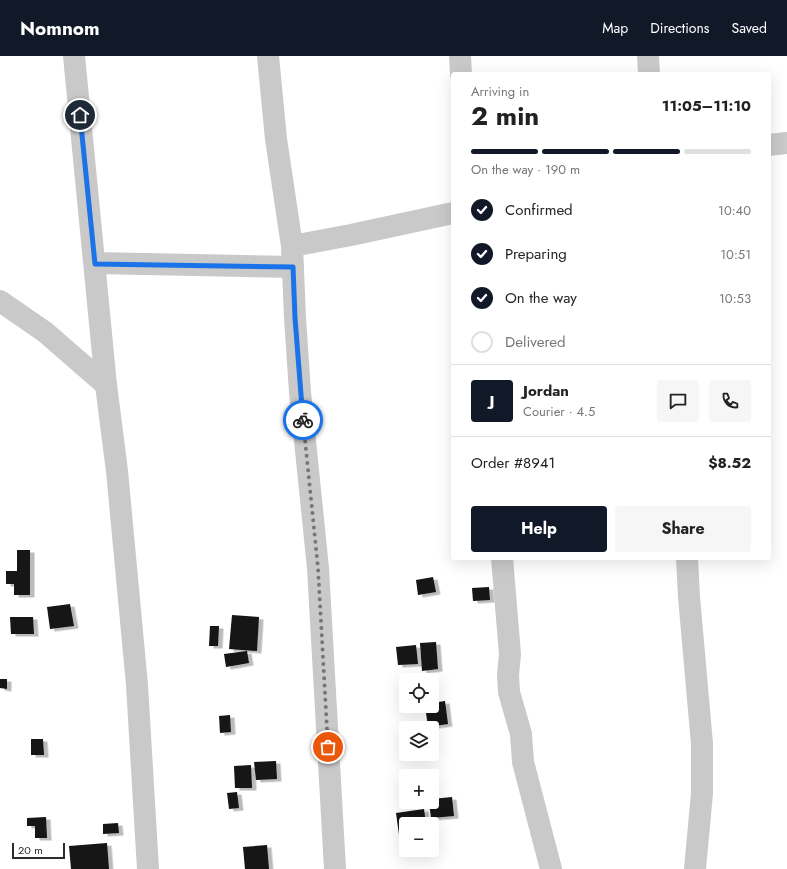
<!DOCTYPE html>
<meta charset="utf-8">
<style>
:root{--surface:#fff;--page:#f6f6f6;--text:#222;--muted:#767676;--line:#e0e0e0;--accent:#111827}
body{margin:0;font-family:Jost,sans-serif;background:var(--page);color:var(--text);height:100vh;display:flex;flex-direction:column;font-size:15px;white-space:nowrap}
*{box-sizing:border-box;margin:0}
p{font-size:13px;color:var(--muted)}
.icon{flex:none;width:22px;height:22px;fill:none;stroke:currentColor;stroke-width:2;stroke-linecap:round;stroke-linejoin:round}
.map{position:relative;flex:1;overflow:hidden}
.panel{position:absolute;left:451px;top:16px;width:320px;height:488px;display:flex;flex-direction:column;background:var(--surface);border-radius:4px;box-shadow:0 4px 16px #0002}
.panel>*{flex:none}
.fabs{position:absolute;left:399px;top:617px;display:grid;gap:8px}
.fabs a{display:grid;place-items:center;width:40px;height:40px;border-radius:4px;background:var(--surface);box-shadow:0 4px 16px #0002;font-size:20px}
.scale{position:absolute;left:12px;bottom:10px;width:53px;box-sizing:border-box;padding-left:4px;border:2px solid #2c2c2c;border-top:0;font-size:11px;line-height:14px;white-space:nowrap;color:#2c2c2c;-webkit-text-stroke:3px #fff;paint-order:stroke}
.pin{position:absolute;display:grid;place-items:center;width:34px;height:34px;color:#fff;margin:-17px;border:2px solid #fff;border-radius:50%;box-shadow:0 1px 4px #0007}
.courier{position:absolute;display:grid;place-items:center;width:40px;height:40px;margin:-20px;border:3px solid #1a73e8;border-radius:50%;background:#fff;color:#222;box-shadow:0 1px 5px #0007}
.summary em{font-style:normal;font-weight:700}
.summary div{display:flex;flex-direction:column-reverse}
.summary{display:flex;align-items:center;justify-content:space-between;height:68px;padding:0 20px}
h1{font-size:26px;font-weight:700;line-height:30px}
.bar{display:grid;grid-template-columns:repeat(4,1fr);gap:6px 4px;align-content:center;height:48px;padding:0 20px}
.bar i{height:5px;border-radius:3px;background:var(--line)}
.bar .on{background:var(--accent)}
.bar p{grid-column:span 4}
.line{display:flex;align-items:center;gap:10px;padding:0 20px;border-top:1px solid var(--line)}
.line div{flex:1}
.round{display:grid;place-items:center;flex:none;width:42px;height:42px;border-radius:4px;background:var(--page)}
ol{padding:0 20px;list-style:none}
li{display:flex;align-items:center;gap:12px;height:44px}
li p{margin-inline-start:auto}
li .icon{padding:4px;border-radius:50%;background:var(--accent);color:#fff;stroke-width:4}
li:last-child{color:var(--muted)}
li i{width:22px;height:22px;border:2px solid var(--line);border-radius:50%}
.action{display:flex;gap:8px;margin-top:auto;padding:8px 20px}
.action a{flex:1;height:46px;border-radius:4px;background:var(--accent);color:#fff;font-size:16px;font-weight:700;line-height:46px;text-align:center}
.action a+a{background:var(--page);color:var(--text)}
header{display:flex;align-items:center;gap:24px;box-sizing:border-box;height:56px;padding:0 20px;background:var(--accent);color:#fff}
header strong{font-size:19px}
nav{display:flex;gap:22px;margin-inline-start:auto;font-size:14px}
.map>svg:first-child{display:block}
.building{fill:#131313;filter:url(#shadow)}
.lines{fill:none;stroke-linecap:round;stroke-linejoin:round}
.minor{stroke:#c9c9c9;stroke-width:22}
.done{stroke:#767676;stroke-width:4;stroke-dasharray:0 7.2}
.route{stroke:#1a73e8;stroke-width:5}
</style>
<header>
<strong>Nomnom</strong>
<nav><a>Map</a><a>Directions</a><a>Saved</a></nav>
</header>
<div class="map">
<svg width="787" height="813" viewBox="0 0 787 813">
<defs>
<filter id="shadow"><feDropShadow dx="4.5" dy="2.5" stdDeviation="0" flood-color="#0004"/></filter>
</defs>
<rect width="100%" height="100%" fill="#fff"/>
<g class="building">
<path d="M17 494H30V539H14V528H6V515H17Z"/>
<path d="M433 521 436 536 418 539 416 524Z"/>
<path d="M489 531 490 544 473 545 472 532Z"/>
<path d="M70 548 74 570 50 573 47 551Z"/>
<path d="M232 559 259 561 257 595 229 593Z"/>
<path d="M10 561H33L34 578H11Z"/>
<path d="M210 570H219L218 590H209Z"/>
<path d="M436 586 438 613 422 615 420 587Z"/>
<path d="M416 589 418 608 398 609 396 591Z"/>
<path d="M247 595 249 607 226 611 224 598Z"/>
<path d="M0 623H7V633L0 632Z"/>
<path d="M445 645 448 668 428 671 425 650H432V647Z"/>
<path d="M230 659 231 676 220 677 219 660Z"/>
<path d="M31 683H43L44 699H31Z"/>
<path d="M276 705 277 723 256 724 254 706Z"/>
<path d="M251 709 252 732H235L234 710Z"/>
<path d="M237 736 239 752 229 753 227 737Z"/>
<path d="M452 741 454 760 431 762 429 746H432V743Z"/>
<path d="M424 753 426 768H406V792L401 793 396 757Z"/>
<path d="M46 761 47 782H35V770H27V762Z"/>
<path d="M118 767 119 777 103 778V768Z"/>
<path d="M107 787 109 813H71L69 790Z"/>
<path d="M267 789 269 813H245L243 791Z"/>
</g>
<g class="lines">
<g class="minor">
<path d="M74 0 106 329 117 415 137 629 148 813"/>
<path d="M268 0 276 83 292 190 295 262 300 336 318 512 335 813"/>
<path d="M460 0 461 18"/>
<path d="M648 0 649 18"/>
<path d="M769 89 787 87"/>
<path d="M292 190 351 179 453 157"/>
<path d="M95 207 293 211"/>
<path d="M0 245 45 276 106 329"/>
<path d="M502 502 510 598 508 619 509 636 521 678 523 706 551 813"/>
<path d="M687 502 689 541 702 688V737L695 813"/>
</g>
</g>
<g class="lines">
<path class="done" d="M303 364 318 512 328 691"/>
<path class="route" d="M80 59 95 208 293 211 295 262 303 364"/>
</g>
</svg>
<div class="fabs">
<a><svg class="icon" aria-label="locate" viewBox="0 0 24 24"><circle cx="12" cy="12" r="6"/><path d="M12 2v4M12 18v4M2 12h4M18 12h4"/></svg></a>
<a><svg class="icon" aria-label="layers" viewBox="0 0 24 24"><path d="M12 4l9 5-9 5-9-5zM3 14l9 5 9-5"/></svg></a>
<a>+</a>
<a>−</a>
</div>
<div class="scale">20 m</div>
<div class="pin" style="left:328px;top:691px;background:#ea580c"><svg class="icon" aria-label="bag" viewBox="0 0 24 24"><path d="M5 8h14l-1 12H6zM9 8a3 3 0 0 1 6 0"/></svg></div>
<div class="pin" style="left:80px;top:59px;background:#1f2937"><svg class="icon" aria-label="home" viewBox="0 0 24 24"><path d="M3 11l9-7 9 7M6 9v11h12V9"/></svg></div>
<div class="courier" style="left:303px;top:364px"><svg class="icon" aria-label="bike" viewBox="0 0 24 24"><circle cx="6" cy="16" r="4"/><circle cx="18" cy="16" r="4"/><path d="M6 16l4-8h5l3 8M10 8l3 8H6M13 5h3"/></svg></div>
<section class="panel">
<div class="summary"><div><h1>2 min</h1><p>Arriving in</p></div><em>11:05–11:10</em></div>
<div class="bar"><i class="on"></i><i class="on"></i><i class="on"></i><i></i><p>On the way · 190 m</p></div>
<ol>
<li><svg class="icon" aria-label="check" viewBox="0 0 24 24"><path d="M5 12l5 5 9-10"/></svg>Confirmed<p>10:40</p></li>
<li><svg class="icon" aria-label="check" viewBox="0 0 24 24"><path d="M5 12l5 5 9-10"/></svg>Preparing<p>10:51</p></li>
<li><svg class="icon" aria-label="check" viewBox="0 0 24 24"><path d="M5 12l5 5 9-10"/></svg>On the way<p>10:53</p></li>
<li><i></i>Delivered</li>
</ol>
<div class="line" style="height:72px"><b class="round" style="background:var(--accent);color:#fff">J</b><div><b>Jordan</b><p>Courier · 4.5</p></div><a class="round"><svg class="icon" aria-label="chat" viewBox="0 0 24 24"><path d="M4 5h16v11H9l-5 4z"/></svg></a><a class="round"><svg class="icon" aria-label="phone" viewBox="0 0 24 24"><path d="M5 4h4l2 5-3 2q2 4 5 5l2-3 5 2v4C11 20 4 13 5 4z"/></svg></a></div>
<div class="line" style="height:52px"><div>Order #8941</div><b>$8.52</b></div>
<div class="action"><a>Help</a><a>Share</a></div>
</section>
</div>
